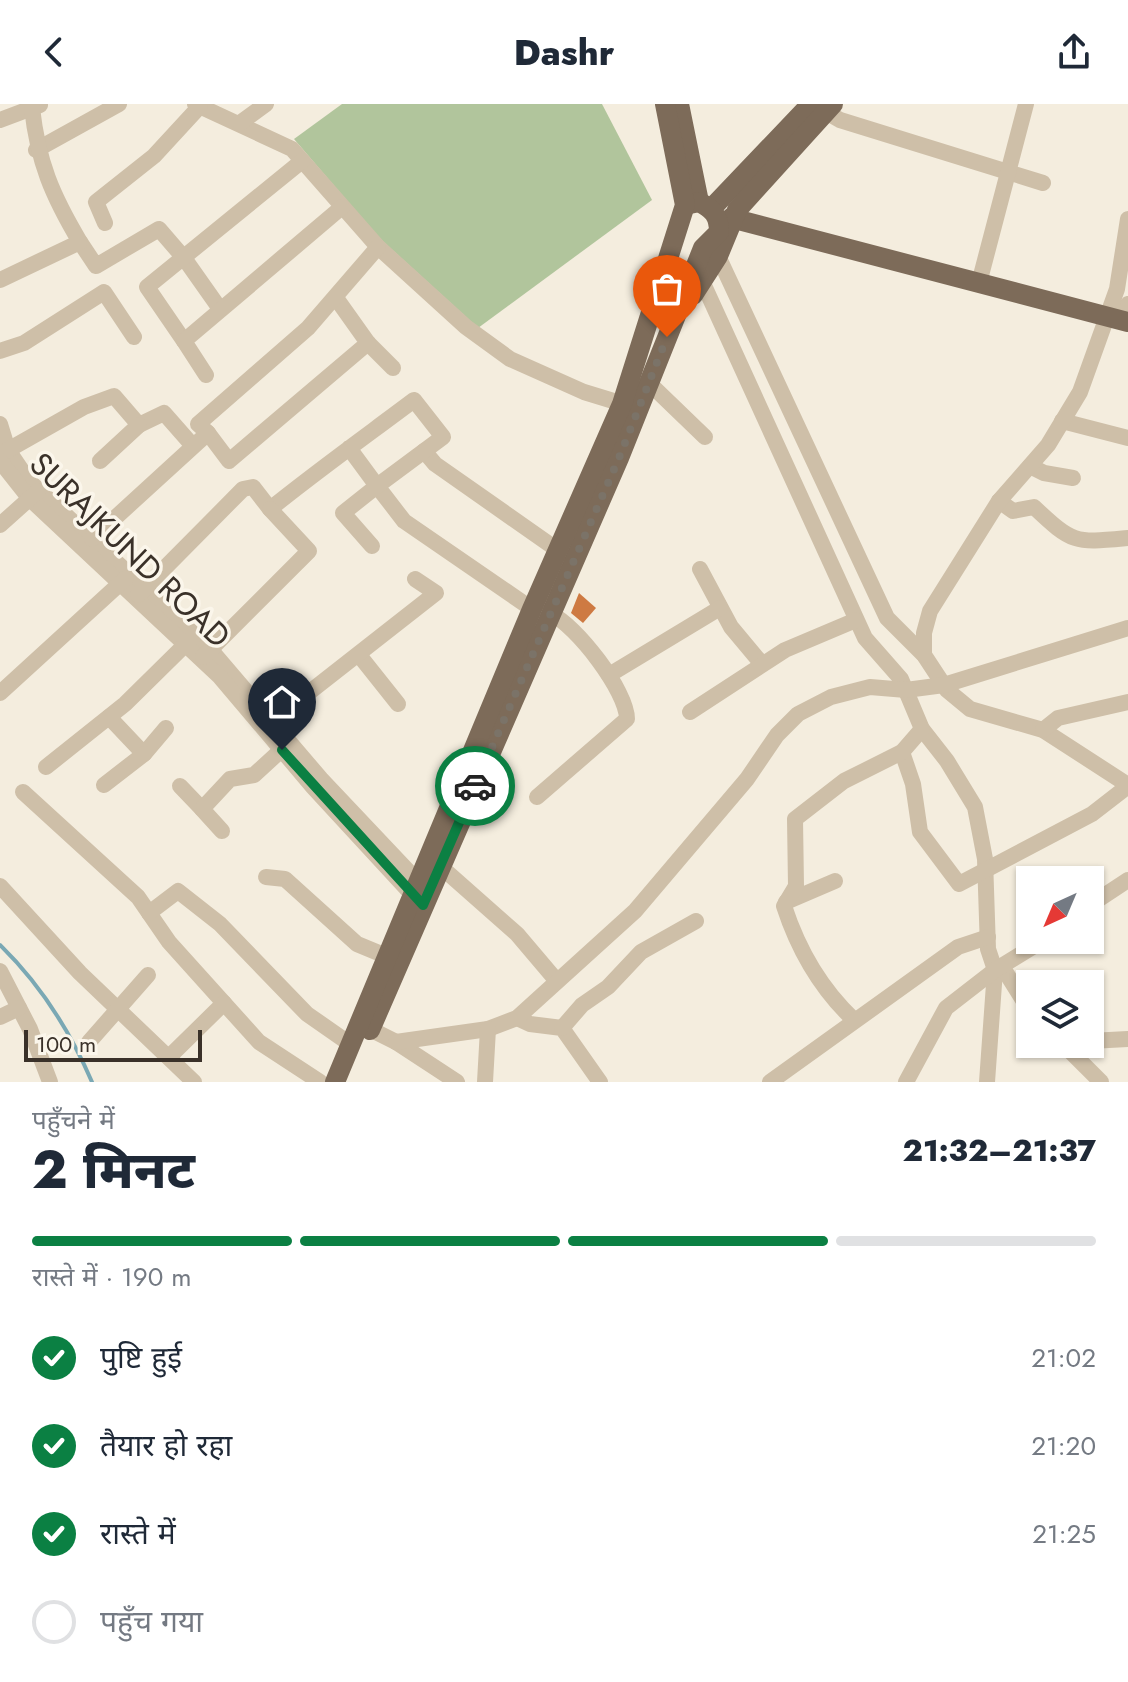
<!DOCTYPE html>
<html lang="hi">
<meta charset="utf-8">
<style>
:root{--surface:#fff;--page:#f2f2f3;--text:#1f2937;--muted:#747a83;--line:#e0e1e3;--accent:#0b8043}
body{margin:0;font-family:Jost,"Noto Sans Devanagari",sans-serif;background:var(--page);color:var(--text);height:100vh;display:flex;flex-direction:column;font-size:30px;white-space:nowrap}
*{box-sizing:border-box;margin:0}
p{font-size:26px;color:var(--muted)}
.icon{flex:none;width:44px;height:44px;fill:none;stroke:currentColor;stroke-width:2;stroke-linecap:round;stroke-linejoin:round}
.map{position:relative;height:978px;overflow:hidden}
.panel{display:flex;flex-direction:column;background:var(--surface);flex:1}
.panel>*{flex:none}
.needle{width:52px;rotate:224deg}
.controls{position:absolute;left:1016px;top:762px;display:grid;gap:16px}
.controls a{display:grid;place-items:center;width:88px;height:88px;border-radius:0px;background:var(--surface);box-shadow:0 2px 6px #0004;font-size:40px}
.scale{position:absolute;left:24px;bottom:20px;width:178px;box-sizing:border-box;padding-left:8px;border:4px solid #3a3129;border-top:0;font-size:22px;line-height:28px;white-space:nowrap;color:#3a3129;-webkit-text-stroke:6px #fbf6eb;paint-order:stroke}
.pin{position:absolute;display:grid;place-items:center;width:68px;height:68px;color:#fff;margin:-82px -34px;border-radius:50% 50% 50% 0;rotate:-45deg;box-shadow:0 0 8px #0007}
.pin .icon{rotate:45deg}
.courier{position:absolute;display:grid;place-items:center;width:80px;height:80px;margin:-40px;border:6px solid #0b8043;border-radius:50%;background:#fff;color:#222;box-shadow:0 2px 10px #0007}
.head em{font-style:normal;font-weight:800}
.head div{display:flex;flex-direction:column-reverse}
.head{display:flex;align-items:center;justify-content:space-between;height:136px;padding:0 32px}
h1{font-size:52px;font-weight:800;line-height:60px}
.bar{display:grid;grid-template-columns:repeat(4,1fr);gap:12px 8px;align-content:center;height:96px;padding:0 32px}
.bar i{height:10px;border-radius:6px;background:var(--line)}
.bar .active{background:var(--accent)}
.bar p{grid-column:span 4}
ol{padding:0 32px;list-style:none}
li{display:flex;align-items:center;gap:24px;height:88px}
li p{margin-inline-start:auto}
li .icon{padding:8px;border-radius:50%;background:var(--accent);color:#fff;stroke-width:4}
li:last-child{color:var(--muted)}
li i{width:44px;height:44px;border:4px solid var(--line);border-radius:50%}
header{display:flex;justify-content:space-between;align-items:center;height:104px;padding:0 32px;background:var(--surface);font-size:36px;font-weight:800}
.map>svg:first-child{display:block}
.green{fill:#b1c59c}
.lines{fill:none;stroke-linecap:round;stroke-linejoin:round}
.stream{stroke:#7aa8b4;stroke-width:4}
.building{fill:#ce7a42}
.minor{stroke:#cebfa8;stroke-width:16}
.major{stroke:#7d6b59;stroke-width:20}
.done{stroke:#7b7368;stroke-width:8;stroke-dasharray:0 14.4}
.route{stroke:#0b8043;stroke-width:10}
.labels{text-anchor:middle;stroke-width:7;stroke-linejoin:round;paint-order:stroke}
.street-label{font-size:32px;fill:#3a3129;stroke:#fbf6eb}
</style>
<header><svg class="icon" aria-label="back" viewBox="0 0 24 24"><path d="M15 5l-7 7 7 7"/></svg>Dashr<svg class="icon" aria-label="share" viewBox="0 0 24 24"><path d="M12 15V3M7 8l5-5 5 5M5 13v7h14v-7"/></svg></header>
<div class="map">
<svg width="1128" height="978" viewBox="0 0 1128 978">
<rect width="100%" height="100%" fill="#f4edde"/>
<path class="green" d="M342 0H602L652 96 478 224 377 132 294 35Z"/>
<g class="lines">
<path class="stream" d="M0 841C40 880 70 927 92 978"/>
</g>
<path class="building" d="M579 489 596 504 583 519 571 509Z"/>
<g class="lines">
<g class="minor">
<path d="M195 0 292 45 378 143 466 223 510 255 584 288 633 303"/>
<path d="M826 8 840 16 1043 79"/>
<path d="M0 16 40 1"/>
<path d="M240 19 266 0"/>
<path d="M36 46 119 0"/>
<path d="M105 119 96 98 154 52 200 2"/>
<path d="M80 138 96 162 159 125 184 154 220 205"/>
<path d="M718 152 887 514 924 551 947 586 970 605 1043 626 1128 681"/>
<path d="M0 176 80 138C52 91 38 58 32 4"/>
<path d="M702 177 865 534 901 575 922 625 947 657 975 703 985 755 988 845 995 866 987 978"/>
<path d="M979 179 1026 0"/>
<path d="M1117 215 1128 200"/>
<path d="M184 237 147 183 302 57"/>
<path d="M368 239 393 264"/>
<path d="M0 247 24 239 104 188 134 233"/>
<path d="M206 271 184 237 342 103"/>
<path d="M649 279 705 333"/>
<path d="M1062 317 1128 334"/>
<path d="M0 320 8 346 29 377 210 545 321 675 425 785"/>
<path d="M208 329 229 357 368 239 336 194"/>
<path d="M424 347 435 360 559 447"/>
<path d="M1 350 84 303 114 292 139 321 164 309 193 342"/>
<path d="M0 357 30 395 220 573 313 683 419 798"/>
<path d="M100 357 139 321"/>
<path d="M1030 362 1044 369 1073 374"/>
<path d="M999 397 1013 407 1034 403C1073 440 1075 439 1128 434"/>
<path d="M0 421 38 387"/>
<path d="M92 435 208 329 198 320 308 224 378 143"/>
<path d="M372 442 343 409 377 382 404 417 532 505"/>
<path d="M700 465 731 523 762 560"/>
<path d="M138 491 243 385 253 383 270 405C317 367 366 332 414 296L443 333 377 382 349 344"/>
<path d="M359 551 398 600"/>
<path d="M924 551V529L930 507 999 397 1048 341 1080 288 1117 185 1128 115"/>
<path d="M203 553 309 447 270 405"/>
<path d="M609 571 720 504"/>
<path d="M0 589 126 474"/>
<path d="M690 608 785 546 856 516"/>
<path d="M109 613 144 650 166 624"/>
<path d="M265 623 436 489 415 475"/>
<path d="M1043 626 1058 614 1128 598"/>
<path d="M902 648 913 680 920 728 959 780 1092 710 1128 682"/>
<path d="M46 663 125 600 194 532"/>
<path d="M104 681 144 650"/>
<path d="M180 682 202 705"/>
<path d="M23 688 138 793 169 838 259 938 320 978"/>
<path d="M537 693 627 615C627 587 576 521 551 510"/>
<path d="M222 727 202 705 230 675 254 671 289 639"/>
<path d="M440 762 517 830 556 876"/>
<path d="M266 773 285 775 357 840 386 852"/>
<path d="M0 782 80 869 194 978"/>
<path d="M786 798 835 777"/>
<path d="M1090 801 1128 776"/>
<path d="M149 809 178 787 220 820 307 910 350 940"/>
<path d="M1003 864 1030 907"/>
<path d="M0 867 30 925 50 978"/>
<path d="M0 913 19 904"/>
<path d="M517 914 530 920 562 924 600 978"/>
<path d="M854 916C821 885 798 845 784 802L796 782 795 715 844 677 902 648 922 625"/>
<path d="M360 920 396 938 457 978"/>
<path d="M562 924 582 901 608 883 641 848 696 817"/>
<path d="M1090 937 1128 935"/>
<path d="M89 938 148 871"/>
<path d="M396 938 488 925 517 914 635 807 747 675 777 631 798 610 831 593 870 583 906 586 944 581 1128 524"/>
<path d="M1063 940 1101 978"/>
<path d="M169 953 224 899"/>
<path d="M485 978 488 925"/>
<path d="M770 978 958 843 988 833"/>
<path d="M906 978 946 904 995 866 1044 836"/>
</g>
<g class="major">
<path d="M679 0 699 98"/>
<path d="M711 105 811 0"/>
<path d="M731 114 1128 218"/>
<path d="M693 191 718 152 737 106 833 0"/>
<path d="M370 926 619 354 703 144 719 128C719 112 713 105 699 98L685 101"/>
<path d="M335 978 532 505 622 300 685 101 665 0"/>
</g>
</g>
<g class="lines">
<path class="done" d="M475 682 619 354 667 233"/>
<path class="route" d="M282 646 423 801 475 682"/>
</g>
<g class="labels">
<g class="street-label">
<text transform="translate(130 446) rotate(44)" y="11">SURAJKUND ROAD</text>
</g>
</g>
</svg>
<div class="controls">
<a><svg class="needle" viewBox="-14 -14 28 28"><path d="M0-13l5 13h-10z" fill="#e53935"/><path d="M0 13l5-13h-10z" fill="#747a83"/></svg></a>
<a><svg class="icon" aria-label="layers" viewBox="0 0 24 24"><path d="M12 4l9 5-9 5-9-5zM3 14l9 5 9-5"/></svg></a>
</div>
<div class="scale">100 m</div>
<div class="pin" style="left:667px;top:233px;background:#ea580c"><svg class="icon" aria-label="bag" viewBox="0 0 24 24"><path d="M5 8h14l-1 12H6zM9 8a3 3 0 0 1 6 0"/></svg></div>
<div class="pin" style="left:282px;top:646px;background:#1f2937"><svg class="icon" aria-label="home" viewBox="0 0 24 24"><path d="M3 11l9-7 9 7M6 9v11h12V9"/></svg></div>
<div class="courier" style="left:475px;top:682px"><svg class="icon" aria-label="car" viewBox="0 0 24 24"><path d="M5 17H2v-5l4-1 3-4h7l3 4 3 1v5h-3M9 17h6M6 11h13"/><circle cx="7" cy="17" r="2"/><circle cx="17" cy="17" r="2"/></svg></div>
</div>
<section class="panel">
<div class="head"><div><h1>2 मिनट</h1><p>पहुँचने में</p></div><em>21:32–21:37</em></div>
<div class="bar"><i class="active"></i><i class="active"></i><i class="active"></i><i></i><p>रास्ते में · 190 m</p></div>
<ol>
<li><svg class="icon" aria-label="check" viewBox="0 0 24 24"><path d="M5 12l5 5 9-10"/></svg>पुष्टि हुई<p>21:02</p></li>
<li><svg class="icon" aria-label="check" viewBox="0 0 24 24"><path d="M5 12l5 5 9-10"/></svg>तैयार हो रहा<p>21:20</p></li>
<li><svg class="icon" aria-label="check" viewBox="0 0 24 24"><path d="M5 12l5 5 9-10"/></svg>रास्ते में<p>21:25</p></li>
<li><i></i>पहुँच गया</li>
</ol>
</section>
